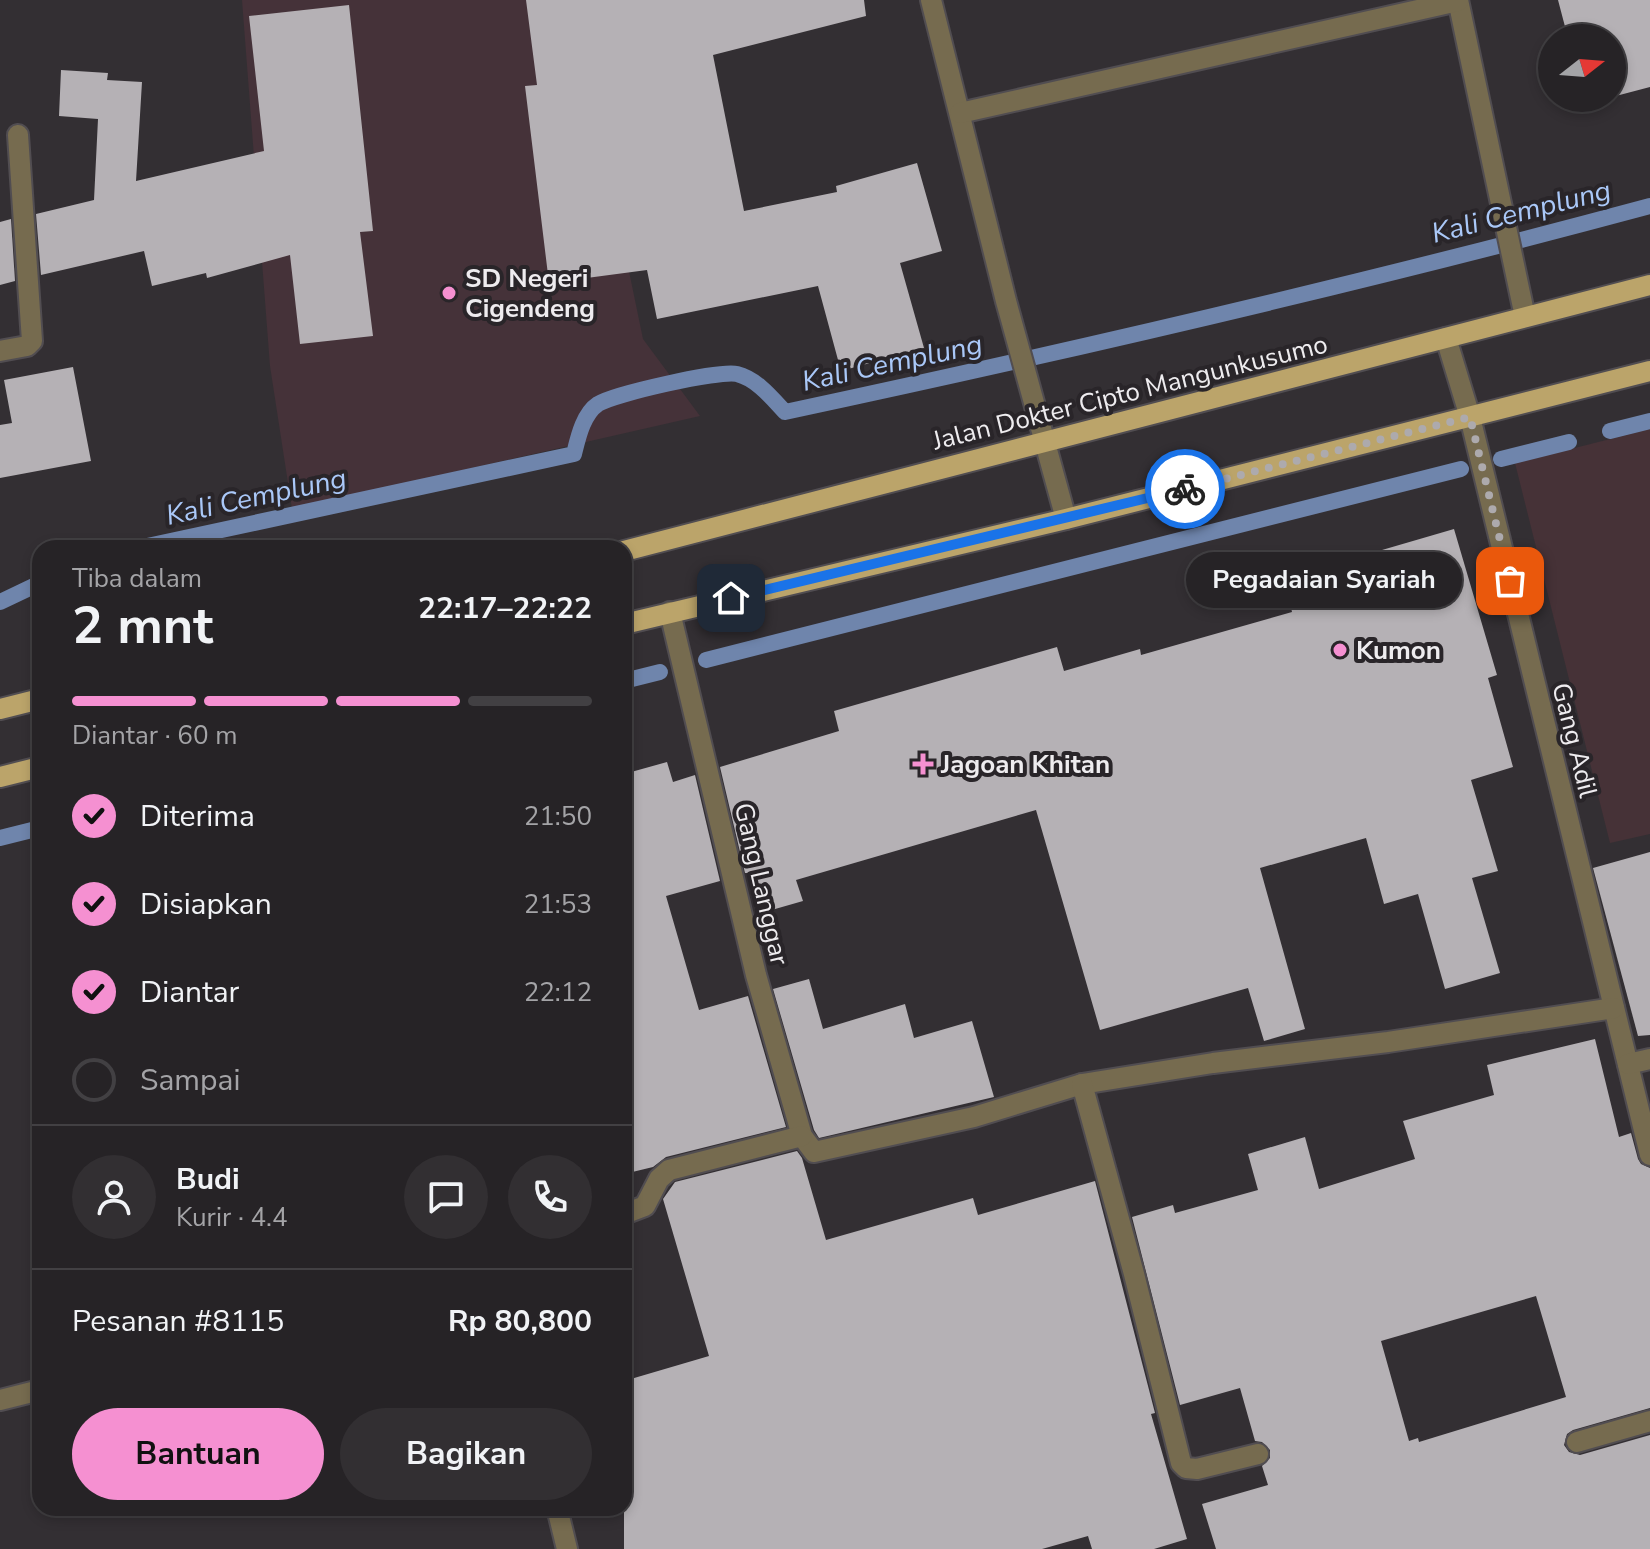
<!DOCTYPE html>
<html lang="id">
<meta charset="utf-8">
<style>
:root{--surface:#262326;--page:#322f32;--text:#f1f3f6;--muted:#a4a4a7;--line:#424043;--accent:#f590d1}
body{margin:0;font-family:"Nunito Sans",sans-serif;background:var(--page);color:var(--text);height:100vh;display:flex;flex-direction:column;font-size:30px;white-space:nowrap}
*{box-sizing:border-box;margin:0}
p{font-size:26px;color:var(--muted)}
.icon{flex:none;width:44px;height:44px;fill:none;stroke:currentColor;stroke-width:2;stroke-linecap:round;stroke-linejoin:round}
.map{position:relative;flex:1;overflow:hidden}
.drawer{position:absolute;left:32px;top:540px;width:600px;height:976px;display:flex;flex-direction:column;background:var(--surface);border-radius:24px;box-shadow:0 4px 12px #0003,0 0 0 2px var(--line)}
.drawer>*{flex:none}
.needle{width:52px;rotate:73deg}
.buttons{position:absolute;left:1538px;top:24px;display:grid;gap:16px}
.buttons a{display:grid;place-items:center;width:88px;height:88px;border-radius:50%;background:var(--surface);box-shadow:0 4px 12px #0003,0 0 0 2px var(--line);font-size:40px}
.pin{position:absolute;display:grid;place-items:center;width:68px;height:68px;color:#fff;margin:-34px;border-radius:16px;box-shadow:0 4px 12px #0006}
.courier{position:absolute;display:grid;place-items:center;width:80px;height:80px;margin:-40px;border:6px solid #1a73e8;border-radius:50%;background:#fff;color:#222;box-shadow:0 2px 10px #0007}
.bubble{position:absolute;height:56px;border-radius:28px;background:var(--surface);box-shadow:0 4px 12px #0003,0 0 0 2px var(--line);font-size:26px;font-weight:700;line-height:56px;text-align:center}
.summary em{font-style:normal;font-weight:700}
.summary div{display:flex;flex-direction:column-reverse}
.summary{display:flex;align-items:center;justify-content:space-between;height:136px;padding:0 40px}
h1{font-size:52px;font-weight:700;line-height:60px}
.bar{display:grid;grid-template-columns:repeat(4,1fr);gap:12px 8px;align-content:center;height:96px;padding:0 40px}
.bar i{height:10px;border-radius:6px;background:var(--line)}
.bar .selected{background:var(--accent)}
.bar p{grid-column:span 4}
.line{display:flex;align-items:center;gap:20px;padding:0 40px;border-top:2px solid var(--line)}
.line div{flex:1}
.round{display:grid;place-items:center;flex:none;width:84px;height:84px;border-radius:42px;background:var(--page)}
ol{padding:0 40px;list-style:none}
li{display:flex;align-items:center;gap:24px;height:88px}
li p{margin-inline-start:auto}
li .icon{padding:8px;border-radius:50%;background:var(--accent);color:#111;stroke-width:4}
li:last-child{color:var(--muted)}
li i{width:44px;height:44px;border:4px solid var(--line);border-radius:50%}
.action{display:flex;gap:16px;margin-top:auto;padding:16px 40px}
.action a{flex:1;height:92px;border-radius:48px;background:var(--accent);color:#111;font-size:32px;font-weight:700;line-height:92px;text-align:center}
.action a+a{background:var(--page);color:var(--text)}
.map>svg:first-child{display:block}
.commercial{fill:#463237}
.education{fill:#453239}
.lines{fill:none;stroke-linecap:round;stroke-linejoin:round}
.stream{stroke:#6f85ac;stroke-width:16}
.building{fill:#b5b1b5;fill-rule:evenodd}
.minor-casing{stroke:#514d51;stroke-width:24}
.major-casing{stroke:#514d51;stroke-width:24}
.minor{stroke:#766b4f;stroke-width:20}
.major{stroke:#bba46a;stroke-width:20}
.done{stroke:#adaaad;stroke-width:8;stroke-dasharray:0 14.4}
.route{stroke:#1a73e8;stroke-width:10}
.poi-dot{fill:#f590d1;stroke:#292529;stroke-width:3}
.labels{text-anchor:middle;stroke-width:8;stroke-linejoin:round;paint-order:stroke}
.poi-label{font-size:26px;font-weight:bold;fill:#eeecef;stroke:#292529;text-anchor:start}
.street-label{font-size:26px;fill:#eeecef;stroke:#292529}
.water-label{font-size:28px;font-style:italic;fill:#aac8f8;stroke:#292529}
</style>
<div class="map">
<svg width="1650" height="1549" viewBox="0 0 1650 1549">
<rect width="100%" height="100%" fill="#332f33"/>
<path class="commercial" d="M1650 429V834L1610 843 1515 463Z"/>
<path class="education" d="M242 0H611L624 247 643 339 700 416 292 509 270 366Z"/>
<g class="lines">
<g class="stream">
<path d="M1610 431 1650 421"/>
<path d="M1501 459 1569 442"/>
<path d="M138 548 574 454C578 438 583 414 598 404 614 394 719 370 737 374 757 379 772 398 785 412 1075 350 1364 283 1650 206"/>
<path d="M0 602 40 583"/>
<path d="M706 660 1461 469"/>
<path d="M624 681 660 672"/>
<path d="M0 838 40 828"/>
</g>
</g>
<g class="building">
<path d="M526 0H864L866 16 713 55 744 211 837 192 836 186 917 163 942 251 900 263 924 348 841 371 818 286 657 319 647 270 549 283 525 86 537 85Z"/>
<path d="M1558 0H1650V87L1612 97V38H1568Z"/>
<path d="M349 5 373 231 360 232 373 336 300 344 290 255 207 278 206 273 152 286 144 251 41 275 36 214 94 200 98 119 59 116 61 70 108 73 107 80 142 82 136 181 264 151 249 16Z"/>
<path d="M11 219 15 281 0 285V222Z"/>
<path d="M73 367 91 461 0 478V425L12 423 4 380Z"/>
<path d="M1454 529 1497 675 1488 678 1513 767 1471 780 1498 871 1472 878 1500 973 1445 989 1418 894 1384 904 1366 838 1260 868 1305 1029 1264 1041 1248 988 1100 1030 1036 810 796 880 803 901 761 913 748 873H745L720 767 839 731 834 711 1057 647 1064 671 1140 649 1141 655 1292 612 1288 595 1363 573 1358 557Z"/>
<path d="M667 762 673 782 695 775 720 881 666 896 699 1010 748 996 786 1127 666 1157 653 1167 624 1174V774Z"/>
<path d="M1650 852V1035L1638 1036 1593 868Z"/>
<path d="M809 979 823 1029 905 1004 914 1038 972 1021 994 1097 819 1138 814 1130 773 989Z"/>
<path d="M1595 1039 1619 1137 1631 1133 1638 1159 1641 1164 1650 1168V1408L1573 1430 1567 1434 1564 1445 1569 1452 1580 1455 1650 1435V1549H1216L1202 1504 1268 1485 1262 1466 1270 1458V1450L1262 1442 1255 1441 1240 1388 1180 1405 1132 1217 1173 1205 1175 1213 1258 1190 1248 1154 1305 1137 1319 1189 1415 1159 1403 1121 1494 1095 1487 1065ZM1536 1296 1566 1397 1419 1442 1418 1438 1409 1441 1381 1341Z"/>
<path d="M797 1151 802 1158 826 1240 973 1198 978 1215 1095 1181 1155 1413 1151 1414 1187 1539 1154 1549H1092L1088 1536 1042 1549H624V1381L709 1356 663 1199 675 1182Z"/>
</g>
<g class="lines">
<defs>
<g id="minor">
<path d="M931 0 1006 301 1066 519"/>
<path d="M1458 0 1525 317"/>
<path d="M960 113 1458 1"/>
<path d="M1446 338 1470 417 1650 1155"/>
<path d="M0 351 27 346 32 341 18 135"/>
<path d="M670 612 756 975 802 1136 814 1152 974 1117 1082 1084 1213 1063 1388 1042 1614 1008"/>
<path d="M1628 1064 1650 1059"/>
<path d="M1082 1084 1134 1274 1181 1463 1186 1468 1197 1469 1258 1454"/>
<path d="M624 1214 645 1206 659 1179 669 1170 802 1136"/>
<path d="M0 1400 40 1390"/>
<path d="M1577 1442 1650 1421"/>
<path d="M557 1508 567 1549"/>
</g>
<g id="major">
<path d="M624 551 1650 285"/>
<path d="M624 624 1066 519 1650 371"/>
<path d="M0 709 40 699"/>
<path d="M0 777 40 767"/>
</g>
</defs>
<use href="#minor" class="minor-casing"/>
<use href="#major" class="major-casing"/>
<use href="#minor" class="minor"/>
<use href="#major" class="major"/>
</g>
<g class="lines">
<path class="done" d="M1185 489 1470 417 1510 581"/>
<path class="route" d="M731 598 1185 489"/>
</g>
<g class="poi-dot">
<circle cx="449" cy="293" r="8"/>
<circle cx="1340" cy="650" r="8"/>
<path d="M919 752h8v8h8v8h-8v8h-8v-8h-8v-8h8z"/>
</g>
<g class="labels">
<g class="poi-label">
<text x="465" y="287">SD Negeri<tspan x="465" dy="30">Cigendeng</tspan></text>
<text x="1356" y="659">Kumon</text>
<text x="941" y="773">Jagoan Khitan</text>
</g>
<g class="street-label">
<text transform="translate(1130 392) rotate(-14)" y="9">Jalan Dokter Cipto Mangunkusumo</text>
<text transform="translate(1575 740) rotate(76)" y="9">Gang Adil</text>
<text transform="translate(762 884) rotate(77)" y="9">Gang Langgar</text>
</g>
<g class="water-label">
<text transform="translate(1521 211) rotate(-14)" y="10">Kali Cemplung</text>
<text transform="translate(892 362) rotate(-12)" y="10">Kali Cemplung</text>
<text transform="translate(256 496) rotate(-12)" y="10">Kali Cemplung</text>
</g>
</g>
</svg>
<div class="buttons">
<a><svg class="needle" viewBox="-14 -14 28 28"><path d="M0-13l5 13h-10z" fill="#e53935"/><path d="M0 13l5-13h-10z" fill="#a4a4a7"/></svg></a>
</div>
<div class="pin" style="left:1510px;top:581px;background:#ea580c"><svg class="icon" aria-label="bag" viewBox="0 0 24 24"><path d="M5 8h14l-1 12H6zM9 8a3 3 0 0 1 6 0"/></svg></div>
<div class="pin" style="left:731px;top:598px;background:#1f2937"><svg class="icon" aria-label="home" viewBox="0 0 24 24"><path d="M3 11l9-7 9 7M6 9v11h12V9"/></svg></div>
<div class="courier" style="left:1185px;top:489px"><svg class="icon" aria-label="bike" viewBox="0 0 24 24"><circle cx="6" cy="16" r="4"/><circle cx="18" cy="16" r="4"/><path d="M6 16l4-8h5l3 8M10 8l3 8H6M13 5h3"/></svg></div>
<div class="bubble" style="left:1186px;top:552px;width:276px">Pegadaian Syariah</div>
<section class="drawer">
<div class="summary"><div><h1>2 mnt</h1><p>Tiba dalam</p></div><em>22:17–22:22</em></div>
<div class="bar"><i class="selected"></i><i class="selected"></i><i class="selected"></i><i></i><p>Diantar · 60 m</p></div>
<ol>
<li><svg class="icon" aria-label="check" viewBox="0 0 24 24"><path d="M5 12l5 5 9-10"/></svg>Diterima<p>21:50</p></li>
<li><svg class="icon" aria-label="check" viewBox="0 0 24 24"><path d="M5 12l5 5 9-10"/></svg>Disiapkan<p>21:53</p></li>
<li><svg class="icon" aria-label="check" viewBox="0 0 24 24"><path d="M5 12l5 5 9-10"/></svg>Diantar<p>22:12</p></li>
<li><i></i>Sampai</li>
</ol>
<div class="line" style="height:144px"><a class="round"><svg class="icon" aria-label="person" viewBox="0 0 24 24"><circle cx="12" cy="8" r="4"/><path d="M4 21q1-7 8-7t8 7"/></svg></a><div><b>Budi</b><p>Kurir · 4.4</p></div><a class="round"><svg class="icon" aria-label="chat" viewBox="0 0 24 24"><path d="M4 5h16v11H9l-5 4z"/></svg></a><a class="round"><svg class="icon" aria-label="phone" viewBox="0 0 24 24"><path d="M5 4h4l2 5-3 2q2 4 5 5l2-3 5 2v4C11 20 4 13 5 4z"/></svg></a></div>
<div class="line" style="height:104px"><div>Pesanan #8115</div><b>Rp 80,800</b></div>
<div class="action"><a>Bantuan</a><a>Bagikan</a></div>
</section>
</div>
